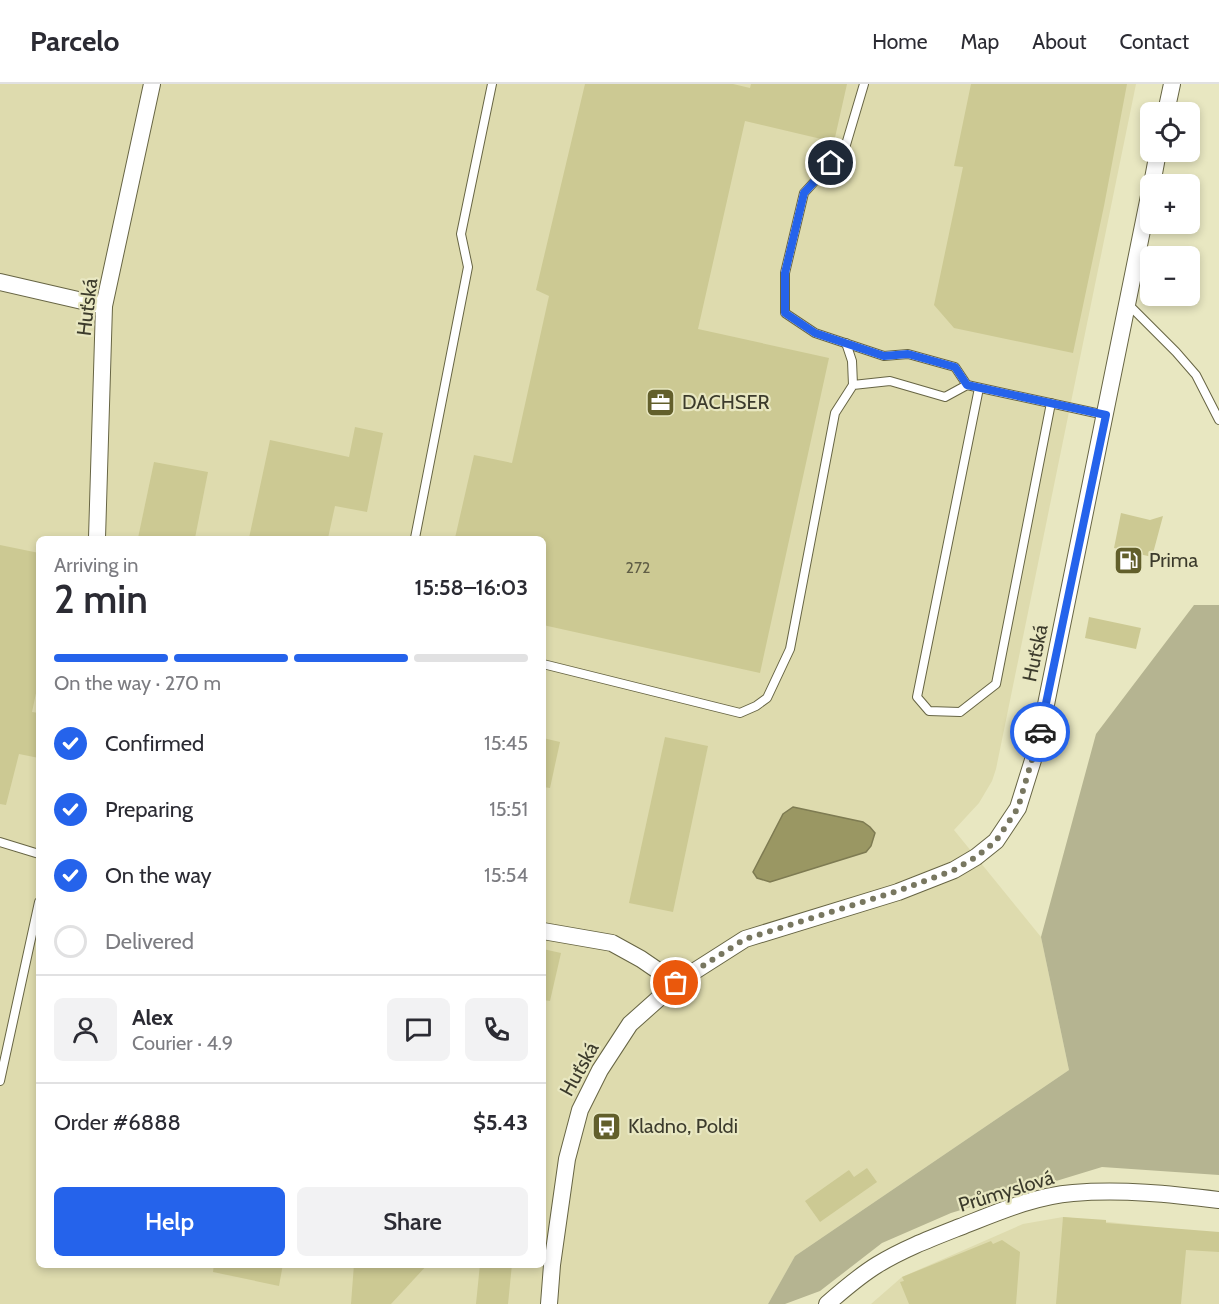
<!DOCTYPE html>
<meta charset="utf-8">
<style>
:root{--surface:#fff;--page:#f2f2f3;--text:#2b2b33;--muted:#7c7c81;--line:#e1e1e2;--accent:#2563eb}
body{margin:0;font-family:Cabin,sans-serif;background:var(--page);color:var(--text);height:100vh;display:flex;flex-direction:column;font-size:22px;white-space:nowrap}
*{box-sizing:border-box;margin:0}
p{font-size:20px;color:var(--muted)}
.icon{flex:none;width:33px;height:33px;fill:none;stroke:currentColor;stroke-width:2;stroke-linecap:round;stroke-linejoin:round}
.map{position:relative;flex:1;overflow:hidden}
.sheet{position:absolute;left:36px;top:452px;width:510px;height:732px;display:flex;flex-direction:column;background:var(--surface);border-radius:9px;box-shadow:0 3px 9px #0003}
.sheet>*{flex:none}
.fabs{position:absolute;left:1140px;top:18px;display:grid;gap:12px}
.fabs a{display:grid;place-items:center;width:60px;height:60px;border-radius:9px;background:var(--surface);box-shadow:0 3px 9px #0003;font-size:30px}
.pin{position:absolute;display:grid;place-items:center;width:51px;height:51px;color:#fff;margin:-26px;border:3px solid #fff;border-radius:50%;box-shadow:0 2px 6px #0007}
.courier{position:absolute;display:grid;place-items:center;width:60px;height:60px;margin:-30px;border:4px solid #2563eb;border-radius:50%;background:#fff;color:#222;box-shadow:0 2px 8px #0007}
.headline em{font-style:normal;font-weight:600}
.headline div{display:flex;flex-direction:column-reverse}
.headline{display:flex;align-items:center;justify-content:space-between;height:102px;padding:0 18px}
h1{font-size:39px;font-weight:600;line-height:45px}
.bar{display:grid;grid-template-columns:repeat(4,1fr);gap:9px 6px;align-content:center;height:72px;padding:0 18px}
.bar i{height:8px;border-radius:4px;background:var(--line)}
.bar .active{background:var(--accent)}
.bar p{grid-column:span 4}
.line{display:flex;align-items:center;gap:15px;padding:0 18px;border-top:2px solid var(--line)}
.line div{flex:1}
.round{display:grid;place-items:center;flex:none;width:63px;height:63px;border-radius:9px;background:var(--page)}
ol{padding:0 18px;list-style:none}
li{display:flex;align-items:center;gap:18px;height:66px}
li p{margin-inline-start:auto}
li .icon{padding:6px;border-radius:50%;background:var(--accent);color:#fff;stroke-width:4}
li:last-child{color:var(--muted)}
li i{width:33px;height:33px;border:3px solid var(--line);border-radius:50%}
.cta{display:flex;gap:12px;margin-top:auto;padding:12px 18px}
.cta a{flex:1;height:69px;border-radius:9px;background:var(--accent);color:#fff;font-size:24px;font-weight:600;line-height:69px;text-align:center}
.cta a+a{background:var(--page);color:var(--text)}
header{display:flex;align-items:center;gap:36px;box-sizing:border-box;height:84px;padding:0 30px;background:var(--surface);border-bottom:2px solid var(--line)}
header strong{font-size:28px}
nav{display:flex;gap:33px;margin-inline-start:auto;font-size:21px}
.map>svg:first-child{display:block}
.built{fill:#dedbae;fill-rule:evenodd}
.green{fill:#b5b491}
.water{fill:#9a9763;stroke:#7e7b52;stroke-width:1.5}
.building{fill:#ccc993}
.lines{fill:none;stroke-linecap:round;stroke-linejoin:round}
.lane-casing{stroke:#676544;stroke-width:10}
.street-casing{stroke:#676544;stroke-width:18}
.lane{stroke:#fff;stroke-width:8}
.street{stroke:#fff;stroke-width:16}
.done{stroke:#787760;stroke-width:6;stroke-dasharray:0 10.8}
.route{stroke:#2563eb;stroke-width:8}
.labels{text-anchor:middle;stroke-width:4.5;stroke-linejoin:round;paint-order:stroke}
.number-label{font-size:16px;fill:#605e46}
.street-label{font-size:20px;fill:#3c3b2c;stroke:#e8e7c1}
.poi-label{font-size:20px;fill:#3c3b2c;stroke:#e8e7c1;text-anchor:start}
</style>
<header>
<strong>Parcelo</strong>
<nav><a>Home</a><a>Map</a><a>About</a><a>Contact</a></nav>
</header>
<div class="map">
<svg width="1219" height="1220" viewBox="0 0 1219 1220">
<rect width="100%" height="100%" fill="#e8e7c1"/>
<g class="built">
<path d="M0 0H1136L996 685 992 697 979 719 954 746 1041 853 1069 986 795 1172 768 1220H0ZM39 454H543V1180H39Z"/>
<path d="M1063 1133 1219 1150V1220H871L902 1193 1023 1140Z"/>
</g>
<path class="green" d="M1194 521H1219V1091L1102 1083 951 1129 882 1159 820 1207 785 1220H768L795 1172 1069 986 1041 853 1096 650Z"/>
<path class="water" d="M793 723 863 738 870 743 875 749 871 762 866 768 770 798 757 794 753 788 783 730Z"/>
<g class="building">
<path d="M585 0H733L750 4 751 0H847L834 58 745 37 698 245 829 274 760 589 543 541V454H455L474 371 512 379 549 212 536 206Z"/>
<path d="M971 0H1127L1104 122 1073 269 954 244 934 221 963 83 954 82Z"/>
<path d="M355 343 383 349 367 428 335 422 328 454H249L270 356 349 373Z"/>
<path d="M154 378 208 388 195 454H138Z"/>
<path d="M1121 429 1150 436 1163 432 1152 473 1114 464Z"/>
<path d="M0 461 39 469V595L32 628 39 629V674L19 670 6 721 0 720Z"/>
<path d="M1089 533 1141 544 1136 565 1085 554Z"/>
<path d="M665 653 708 662 673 828 629 819Z"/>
<path d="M543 654 560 658 550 704 543 703Z"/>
<path d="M543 865 561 869 550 917 543 916Z"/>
<path d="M867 1084 877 1098 820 1138 805 1117 849 1086 854 1093Z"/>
<path d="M1063 1133 1106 1136V1139L1219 1148V1168L1186 1166 1181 1220H1056Z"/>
<path d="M1002 1156 1020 1168 1016 1220H909L900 1198 904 1197 902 1193 991 1157 993 1160Z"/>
<path d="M214 1180H283L279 1202 213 1188Z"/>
<path d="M354 1180H428L391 1220H351Z"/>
<path d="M480 1180H512L508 1220H476Z"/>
</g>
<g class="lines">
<defs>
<g id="lane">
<path d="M864 0 845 64 804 109 785 189V229L815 249 884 272 908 270 955 283 967 301"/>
<path d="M1128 220 1176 268 1196 291 1219 336"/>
<path d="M846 259 852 277 853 301"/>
<path d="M979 304 917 613 929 627 960 628 996 600 1051 319"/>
<path d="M415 454 468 183 461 150 492 0"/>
<path d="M543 580 740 629 756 622 767 614 790 565 835 329 853 301 890 297 945 313 967 301 1105 331"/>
<path d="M0 758 39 770"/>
<path d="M0 997 39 818"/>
</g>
<g id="street">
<path d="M1166 28 1172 0"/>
<path d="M1152 100 1158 68"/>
<path d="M0 198 104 222"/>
<path d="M97 454 104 222 152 0"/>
<path d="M543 847 612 859 641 875 676 899"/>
<path d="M549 1220 552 1181 567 1075 580 1026 600 986 630 940 676 899 745 855 898 808 954 786 976 773 996 757 1018 724 1038 660 1150 107"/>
<path d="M827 1220C843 1206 859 1192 877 1181 903 1165 932 1154 960 1143 996 1129 1034 1112 1073 1109 1122 1105 1171 1110 1219 1116"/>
</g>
</defs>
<use href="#lane" class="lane-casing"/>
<use href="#street" class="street-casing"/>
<use href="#lane" class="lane"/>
<use href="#street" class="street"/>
</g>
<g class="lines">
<path class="done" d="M676 899 745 855 898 807 954 786 976 773 996 757 1018 724 1040 648"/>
<path class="route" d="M831 79 804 109 785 189V229L815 249 884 272 908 270 955 283 967 301 1106 331 1040 648"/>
</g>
<defs>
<symbol id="office-square" viewBox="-11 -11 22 22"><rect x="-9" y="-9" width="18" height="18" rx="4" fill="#625f2b" stroke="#e8e7c1"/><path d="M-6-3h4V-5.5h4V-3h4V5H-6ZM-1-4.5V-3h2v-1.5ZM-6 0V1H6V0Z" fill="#fff"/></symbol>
<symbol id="fuel-square" viewBox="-11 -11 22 22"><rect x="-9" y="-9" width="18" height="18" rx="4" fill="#625f2b" stroke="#e8e7c1"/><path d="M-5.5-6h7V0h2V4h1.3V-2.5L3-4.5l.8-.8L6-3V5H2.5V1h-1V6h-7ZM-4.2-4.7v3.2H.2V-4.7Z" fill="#fff"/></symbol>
<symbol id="bus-square" viewBox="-11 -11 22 22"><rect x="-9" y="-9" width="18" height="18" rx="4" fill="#625f2b" stroke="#e8e7c1"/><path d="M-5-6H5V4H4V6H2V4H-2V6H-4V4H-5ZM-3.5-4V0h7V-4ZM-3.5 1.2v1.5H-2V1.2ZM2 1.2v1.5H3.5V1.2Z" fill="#fff"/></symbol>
</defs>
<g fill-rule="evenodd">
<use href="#office-square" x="644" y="302" width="33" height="33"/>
<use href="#fuel-square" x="1112" y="460" width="33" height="33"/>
<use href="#bus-square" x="590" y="1026" width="33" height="33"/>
</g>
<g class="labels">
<g class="number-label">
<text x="638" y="489">272</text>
</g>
<g class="street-label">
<text transform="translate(87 223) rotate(-83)" y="7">Huťská</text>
<text transform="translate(1035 569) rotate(-78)" y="7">Huťská</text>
<text transform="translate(579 985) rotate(-61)" y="7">Huťská</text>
<text transform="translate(1006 1107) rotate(-17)" y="7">Průmyslová</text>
</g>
<g class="poi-label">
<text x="682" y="325">DACHSER</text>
<text x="1149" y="483">Prima</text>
<text x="628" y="1049">Kladno, Poldi</text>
</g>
</g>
</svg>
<div class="fabs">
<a><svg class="icon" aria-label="locate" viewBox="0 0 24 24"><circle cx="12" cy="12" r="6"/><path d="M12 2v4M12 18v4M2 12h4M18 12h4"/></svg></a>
<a>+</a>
<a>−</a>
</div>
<div class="pin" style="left:676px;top:899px;background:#ea580c"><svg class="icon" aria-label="bag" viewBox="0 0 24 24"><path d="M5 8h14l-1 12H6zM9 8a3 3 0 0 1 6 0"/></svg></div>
<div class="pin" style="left:831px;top:79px;background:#1f2937"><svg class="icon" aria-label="home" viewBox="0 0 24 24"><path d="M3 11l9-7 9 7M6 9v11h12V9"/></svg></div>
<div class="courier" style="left:1040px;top:648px"><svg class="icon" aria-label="car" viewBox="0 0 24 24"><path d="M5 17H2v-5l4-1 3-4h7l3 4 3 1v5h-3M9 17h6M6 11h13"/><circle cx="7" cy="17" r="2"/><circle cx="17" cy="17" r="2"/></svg></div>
<section class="sheet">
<div class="headline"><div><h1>2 min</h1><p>Arriving in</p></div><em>15:58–16:03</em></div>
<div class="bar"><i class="active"></i><i class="active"></i><i class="active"></i><i></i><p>On the way · 270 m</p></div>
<ol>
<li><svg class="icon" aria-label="check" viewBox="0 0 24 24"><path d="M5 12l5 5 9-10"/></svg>Confirmed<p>15:45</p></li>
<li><svg class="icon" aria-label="check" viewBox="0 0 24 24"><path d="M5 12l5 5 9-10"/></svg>Preparing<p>15:51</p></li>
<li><svg class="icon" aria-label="check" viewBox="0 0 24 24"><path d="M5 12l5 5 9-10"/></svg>On the way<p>15:54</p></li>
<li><i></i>Delivered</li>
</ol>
<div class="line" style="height:108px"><a class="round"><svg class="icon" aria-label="person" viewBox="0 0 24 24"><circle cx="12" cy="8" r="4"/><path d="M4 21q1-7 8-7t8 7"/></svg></a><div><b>Alex</b><p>Courier · 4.9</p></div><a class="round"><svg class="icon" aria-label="chat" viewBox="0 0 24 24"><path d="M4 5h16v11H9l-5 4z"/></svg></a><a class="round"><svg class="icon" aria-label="phone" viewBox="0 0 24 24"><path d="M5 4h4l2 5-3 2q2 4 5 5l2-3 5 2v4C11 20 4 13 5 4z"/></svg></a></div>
<div class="line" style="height:78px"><div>Order #6888</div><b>$5.43</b></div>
<div class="cta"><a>Help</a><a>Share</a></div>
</section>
</div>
